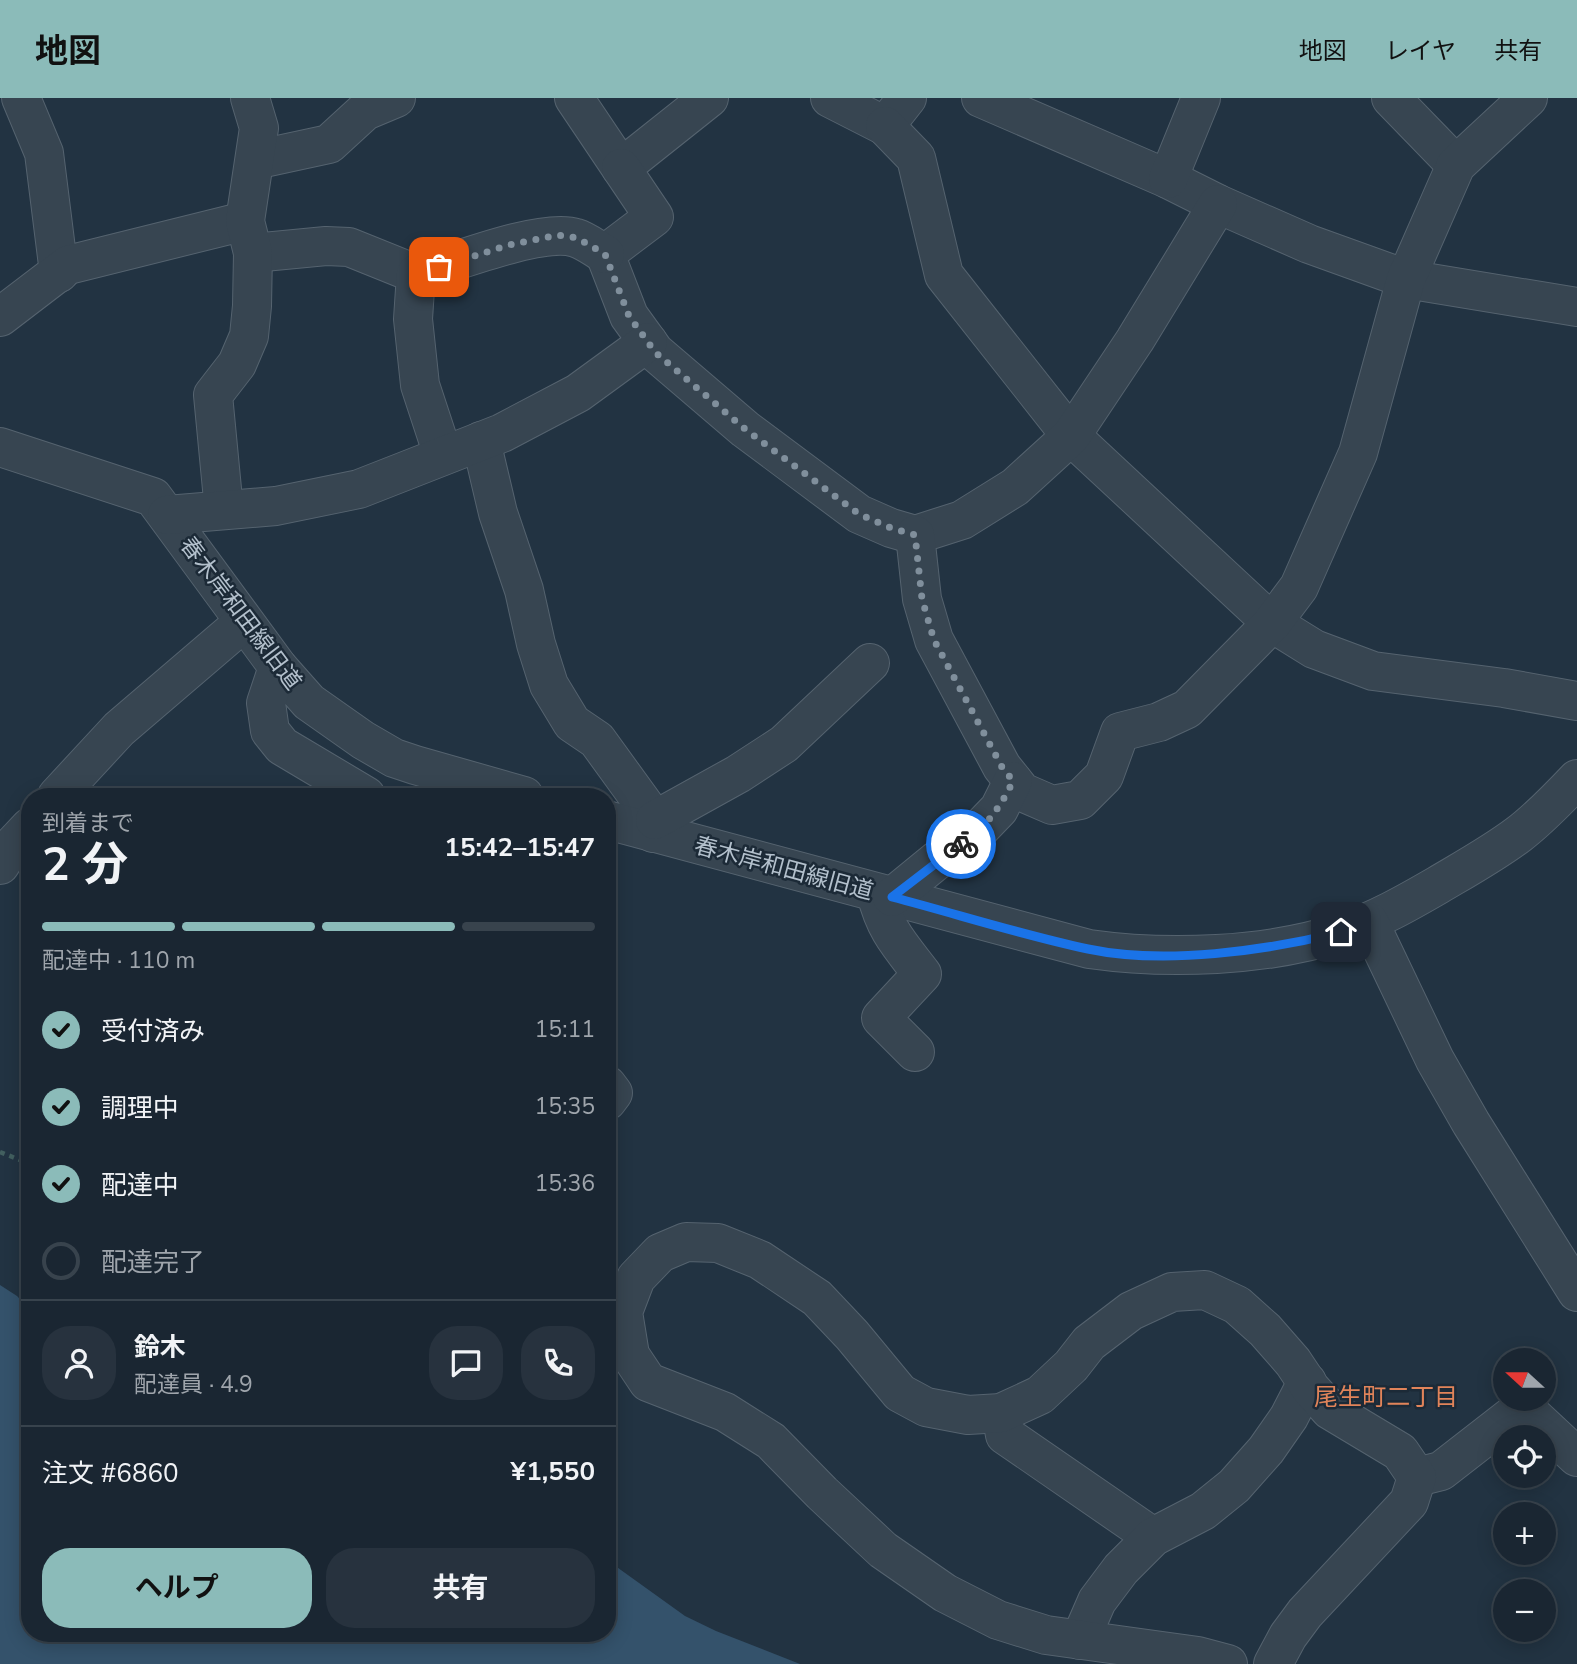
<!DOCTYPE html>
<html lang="ja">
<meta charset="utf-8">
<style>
:root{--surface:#1a2632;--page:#27323e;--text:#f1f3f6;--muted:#9fa5ac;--line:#38434d;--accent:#8bbbb9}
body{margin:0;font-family:"Nunito Sans","Noto Sans JP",sans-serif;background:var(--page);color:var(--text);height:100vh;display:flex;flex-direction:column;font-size:26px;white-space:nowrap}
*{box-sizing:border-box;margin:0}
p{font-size:23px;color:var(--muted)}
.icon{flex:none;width:38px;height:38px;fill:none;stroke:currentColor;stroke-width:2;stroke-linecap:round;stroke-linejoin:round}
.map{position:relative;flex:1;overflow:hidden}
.side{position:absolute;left:21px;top:690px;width:595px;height:854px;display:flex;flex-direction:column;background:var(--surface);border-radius:28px;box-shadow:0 4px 18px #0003,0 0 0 2px var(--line)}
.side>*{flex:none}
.needle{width:46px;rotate:291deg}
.fabs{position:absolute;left:1493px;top:1250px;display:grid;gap:14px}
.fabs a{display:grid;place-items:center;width:63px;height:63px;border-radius:50%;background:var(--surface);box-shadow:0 4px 18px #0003,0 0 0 2px var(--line);font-size:35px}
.pin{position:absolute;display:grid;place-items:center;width:60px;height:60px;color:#fff;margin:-30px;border-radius:14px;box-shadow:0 4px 10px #0006}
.courier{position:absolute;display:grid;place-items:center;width:70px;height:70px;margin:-35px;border:5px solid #1a73e8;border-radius:50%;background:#fff;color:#222;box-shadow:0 2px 9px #0007}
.overview em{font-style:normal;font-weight:700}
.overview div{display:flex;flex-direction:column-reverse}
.overview{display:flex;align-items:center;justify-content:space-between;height:119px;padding:0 21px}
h1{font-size:46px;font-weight:700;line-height:52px}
.bar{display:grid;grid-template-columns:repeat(4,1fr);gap:10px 7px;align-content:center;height:84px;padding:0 21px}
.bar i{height:9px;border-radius:5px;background:var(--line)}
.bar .selected{background:var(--accent)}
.bar p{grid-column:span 4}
.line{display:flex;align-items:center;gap:18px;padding:0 21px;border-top:2px solid var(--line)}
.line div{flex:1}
.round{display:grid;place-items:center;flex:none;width:74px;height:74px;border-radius:28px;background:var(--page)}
ol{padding:0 21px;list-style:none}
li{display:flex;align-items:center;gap:21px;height:77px}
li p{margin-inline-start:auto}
li .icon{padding:7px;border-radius:50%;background:var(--accent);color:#111;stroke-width:4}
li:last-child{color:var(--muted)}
li i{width:38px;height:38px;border:4px solid var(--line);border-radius:50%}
.cta{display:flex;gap:14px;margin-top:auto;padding:14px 21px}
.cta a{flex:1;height:80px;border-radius:28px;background:var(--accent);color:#111;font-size:28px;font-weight:700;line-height:80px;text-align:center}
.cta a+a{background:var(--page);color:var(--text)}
header{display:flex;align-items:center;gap:42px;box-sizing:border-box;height:98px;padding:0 35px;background:var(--accent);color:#111}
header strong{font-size:33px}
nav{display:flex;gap:38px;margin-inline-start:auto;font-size:24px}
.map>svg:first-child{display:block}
.water{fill:#34526b}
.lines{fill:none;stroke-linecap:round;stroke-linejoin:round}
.minor-casing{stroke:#55636f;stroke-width:40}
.path{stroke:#425f5f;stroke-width:4.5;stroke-dasharray:5 5;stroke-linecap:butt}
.minor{stroke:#374551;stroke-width:38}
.done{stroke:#808f9c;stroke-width:7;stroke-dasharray:0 12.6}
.route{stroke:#1a73e8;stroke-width:9}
.labels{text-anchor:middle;stroke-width:5;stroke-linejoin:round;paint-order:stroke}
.street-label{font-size:23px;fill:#b3c0cc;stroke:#1c2a37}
.neighbourhood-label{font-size:24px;fill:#e1845a;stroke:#1c2a37}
</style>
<header>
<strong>地図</strong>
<nav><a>地図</a><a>レイヤ</a><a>共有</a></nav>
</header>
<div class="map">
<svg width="1577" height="1566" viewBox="0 0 1577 1566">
<rect width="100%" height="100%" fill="#223342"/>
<path class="water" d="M0 1187 17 1198 30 1212V1535H607V1462L685 1518 716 1533 800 1566H0Z"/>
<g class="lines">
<defs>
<g id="minor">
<path d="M21 0 44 55 59 175"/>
<path d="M574 0 621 70 709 0"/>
<path d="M830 0 885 28 907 0"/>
<path d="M981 0 1168 81 1218 106 1309 146 1406 181 1577 209"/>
<path d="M1391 0 1456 67"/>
<path d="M885 28 916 60 944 177 1071 338 1272 525 1314 551 1373 573 1504 590 1577 603"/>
<path d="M255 62 329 46 365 13 396 0"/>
<path d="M621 70 654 119 605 156 629 218 655 254 745 331 859 416 891 430 915 437 962 422 1015 389 1071 338 1135 242 1218 106"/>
<path d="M1168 81 1201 0"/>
<path d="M253 155 326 148 349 149 416 176"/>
<path d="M0 219 68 167 245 123"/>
<path d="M481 343 498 415 524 492 536 546 549 587 572 625 597 642 655 722 653 735"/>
<path d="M0 349 153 399 278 569 309 604 363 642 394 660 415 667 524 698"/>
<path d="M443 357 420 287 413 221 416 176C452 165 543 129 576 140 586 143 596 151 605 156"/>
<path d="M224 412 213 297 237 266 249 238 252 208 253 155 245 123 259 30 250 0"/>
<path d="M167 417 276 408 359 391 502 335 578 295 648 244"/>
<path d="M915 437 922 501 934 542 1002 669 1022 694 1052 707 1080 702 1104 678 1120 634 1159 624 1187 611 1272 525 1299 489 1358 355 1406 181 1456 67 1528 0"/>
<path d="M278 569 266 605 270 633 282 648 366 698"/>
<path d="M57 698 119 631 244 524"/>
<path d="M607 722 1089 851C1167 862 1267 859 1342 834 1377 822 1407 805 1438 787 1465 771 1494 755 1519 736 1540 720 1559 700 1577 681"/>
<path d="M655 722 738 676 784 646 870 565"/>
<path d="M0 767 13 747 30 729"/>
<path d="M876 795C885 832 899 846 922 876L881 920 915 954"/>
<path d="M892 799 936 763 972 739 999 711 1013 683"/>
<path d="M1369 824 1435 962 1471 1025 1577 1194"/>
<path d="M607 987 613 995 607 1003"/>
<path d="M1001 1315 1005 1337 1153 1439"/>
<path d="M1417 1379 1441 1373 1513 1317 1535 1320 1577 1359"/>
<path d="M1080 1542 1097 1503 1121 1471 1153 1439 1203 1413 1234 1388 1266 1352 1289 1319 1307 1284"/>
<path d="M1228 1566 1198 1558 1046 1537 998 1522 945 1495 883 1452 822 1395 771 1343 725 1314 648 1284 630 1257 623 1214 636 1180 660 1155 686 1144 718 1145 760 1162 817 1200 852 1237 900 1295 926 1309 968 1317 1001 1315 1040 1297 1071 1268 1089 1245 1131 1213 1172 1194 1205 1192 1237 1207 1265 1232 1293 1264 1311 1291 1330 1312 1400 1354 1417 1379 1409 1404 1305 1515 1288 1538 1273 1566"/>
</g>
</defs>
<use href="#minor" class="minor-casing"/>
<path class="path" d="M0 1054 30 1066"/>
<use href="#minor" class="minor"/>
</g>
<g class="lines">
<path class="done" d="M439 169 509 147 558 137 577 140 605 156 629 218 655 254 745 331 859 416 891 430 915 437 922 501 934 542 1002 669 1013 683C1000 710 986 729 961 746"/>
<path class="route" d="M961 746 892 799C957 816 1022 837 1088 851 1164 867 1266 853 1341 834"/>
</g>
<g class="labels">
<g class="street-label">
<text transform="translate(241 515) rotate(53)" y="8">春木岸和田線旧道</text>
<text transform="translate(784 770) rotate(15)" y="8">春木岸和田線旧道</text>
</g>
<g class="neighbourhood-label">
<text x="1386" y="1307">尾生町二丁目</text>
</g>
</g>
</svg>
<div class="fabs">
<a><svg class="needle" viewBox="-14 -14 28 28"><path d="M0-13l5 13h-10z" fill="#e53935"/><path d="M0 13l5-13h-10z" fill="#9fa5ac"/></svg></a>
<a><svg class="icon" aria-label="locate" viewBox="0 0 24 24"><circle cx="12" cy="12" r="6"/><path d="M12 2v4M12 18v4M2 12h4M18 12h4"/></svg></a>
<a>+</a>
<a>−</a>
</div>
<div class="pin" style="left:439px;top:169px;background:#ea580c"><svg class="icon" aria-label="bag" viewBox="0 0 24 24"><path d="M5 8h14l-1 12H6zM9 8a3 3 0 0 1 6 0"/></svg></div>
<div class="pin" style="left:1341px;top:834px;background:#1f2937"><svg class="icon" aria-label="home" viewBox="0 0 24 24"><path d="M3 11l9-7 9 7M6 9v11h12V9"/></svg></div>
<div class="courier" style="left:961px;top:746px"><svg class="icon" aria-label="bike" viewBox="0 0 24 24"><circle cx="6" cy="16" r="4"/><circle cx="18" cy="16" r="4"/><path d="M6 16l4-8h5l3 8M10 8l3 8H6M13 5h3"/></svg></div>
<section class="side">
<div class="overview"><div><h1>2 分</h1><p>到着まで</p></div><em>15:42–15:47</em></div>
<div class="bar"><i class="selected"></i><i class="selected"></i><i class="selected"></i><i></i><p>配達中 · 110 m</p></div>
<ol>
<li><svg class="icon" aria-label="check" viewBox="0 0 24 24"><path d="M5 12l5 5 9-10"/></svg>受付済み<p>15:11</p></li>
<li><svg class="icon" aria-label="check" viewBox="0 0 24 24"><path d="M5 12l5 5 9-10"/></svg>調理中<p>15:35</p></li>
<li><svg class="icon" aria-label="check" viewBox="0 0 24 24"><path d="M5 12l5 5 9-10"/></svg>配達中<p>15:36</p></li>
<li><i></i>配達完了</li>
</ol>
<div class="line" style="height:126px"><a class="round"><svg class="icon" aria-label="person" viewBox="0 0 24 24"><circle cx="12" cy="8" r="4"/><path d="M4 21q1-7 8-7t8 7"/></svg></a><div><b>鈴木</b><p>配達員 · 4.9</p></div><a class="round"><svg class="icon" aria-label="chat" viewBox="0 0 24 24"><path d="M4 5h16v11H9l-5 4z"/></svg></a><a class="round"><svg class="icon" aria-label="phone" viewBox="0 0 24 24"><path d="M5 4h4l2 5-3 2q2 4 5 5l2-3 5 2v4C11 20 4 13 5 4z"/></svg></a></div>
<div class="line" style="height:91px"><div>注文 #6860</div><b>¥1,550</b></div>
<div class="cta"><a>ヘルプ</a><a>共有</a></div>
</section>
</div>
